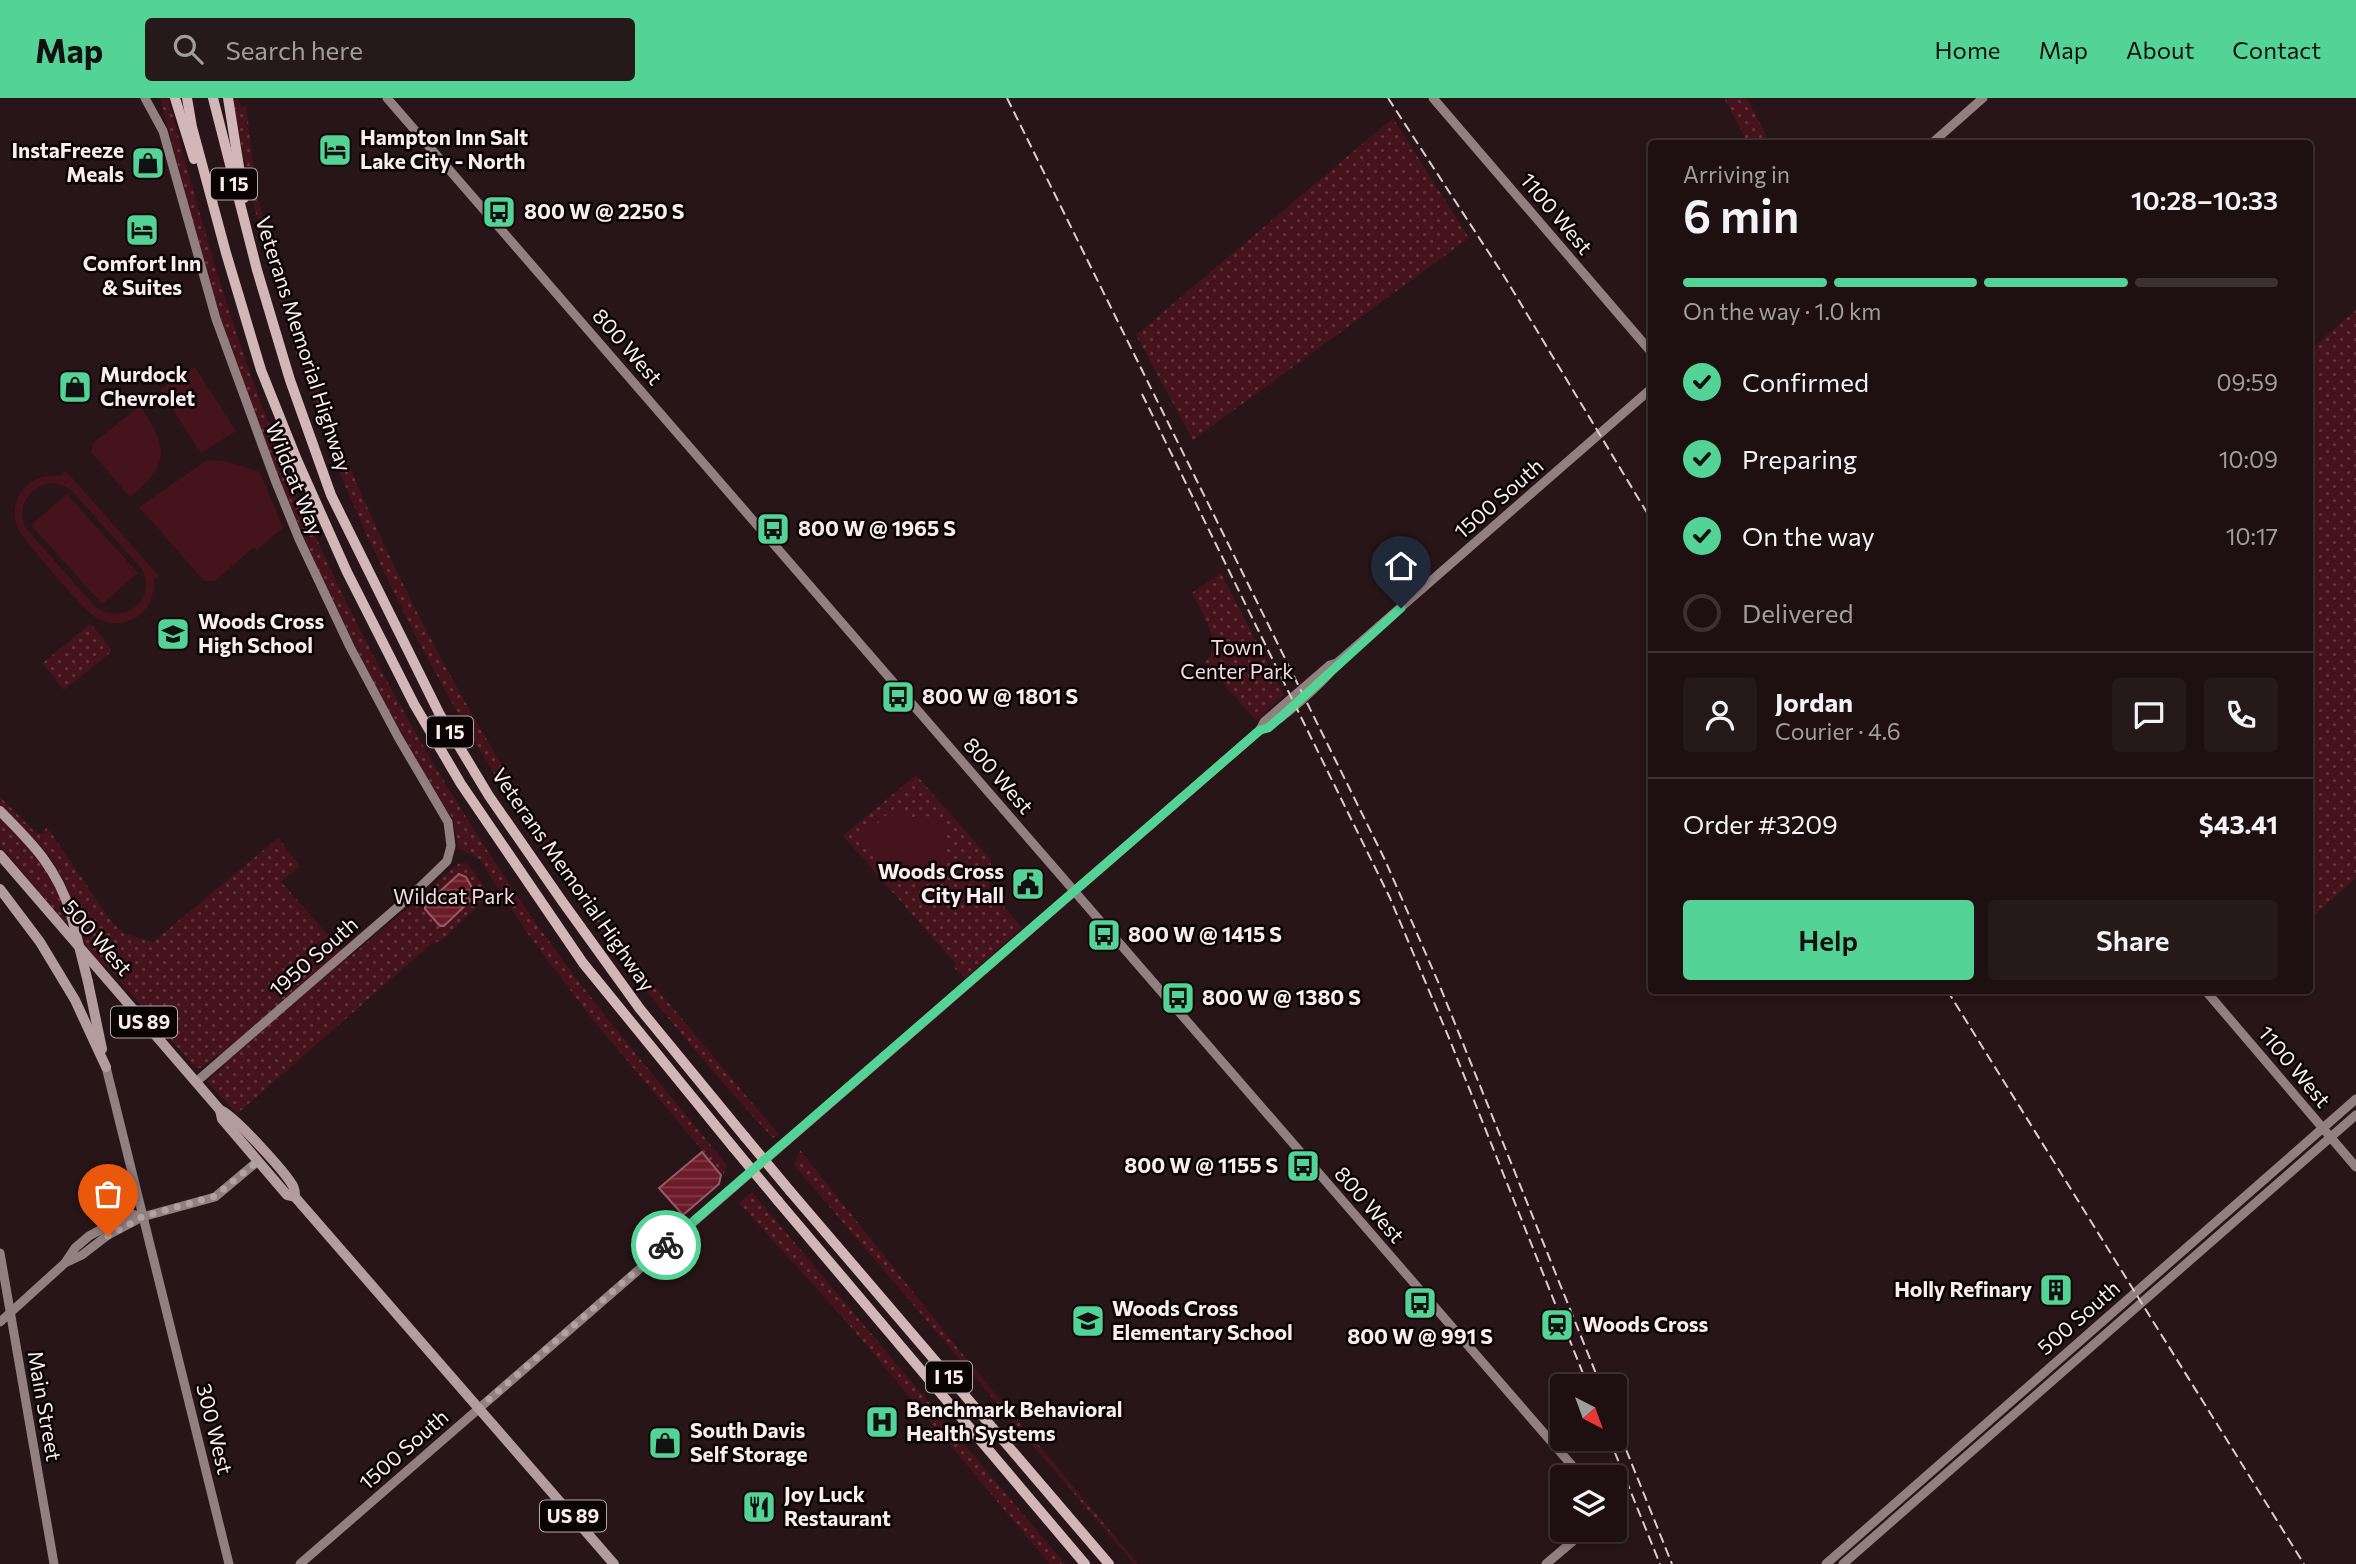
<!DOCTYPE html>
<meta charset="utf-8">
<style>
:root{--surface:#1e1011;--page:#26191a;--text:#f1f3f6;--muted:#a19d9f;--line:#3c3031;--accent:#54d396}
body{margin:0;font-family:Commissioner,sans-serif;background:var(--page);color:var(--text);height:100vh;display:flex;flex-direction:column;font-size:26px;white-space:nowrap}
*{box-sizing:border-box;margin:0}
p{font-size:23px;color:var(--muted)}
.icon{flex:none;width:38px;height:38px;fill:none;stroke:currentColor;stroke-width:2;stroke-linecap:round;stroke-linejoin:round}
.map{position:relative;flex:1;overflow:hidden}
.details{position:absolute;left:1648px;top:42px;width:665px;height:854px;display:flex;flex-direction:column;background:var(--surface);border-radius:7px;box-shadow:0 4px 10px #0003,0 0 0 2px var(--line)}
.details>*{flex:none}
.needle{width:46px;rotate:139deg}
.fabs{position:absolute;left:1550px;top:1276px;display:grid;gap:14px}
.fabs a{display:grid;place-items:center;width:77px;height:77px;border-radius:7px;background:var(--surface);box-shadow:0 4px 10px #0003,0 0 0 2px var(--line);font-size:35px}
.pin{position:absolute;display:grid;place-items:center;width:60px;height:60px;color:#fff;margin:-72px -30px;border-radius:50% 50% 50% 0;rotate:-45deg;box-shadow:0 0 7px #0007}
.pin .icon{rotate:45deg}
.courier{position:absolute;display:grid;place-items:center;width:70px;height:70px;margin:-35px;border:5px solid #54d396;border-radius:50%;background:#fff;color:#222;box-shadow:0 2px 9px #0007}
.overview em{font-style:normal;font-weight:600}
.overview div{display:flex;flex-direction:column-reverse}
.overview{display:flex;align-items:center;justify-content:space-between;height:119px;padding:0 35px}
h1{font-size:46px;font-weight:600;line-height:52px}
.bar{display:grid;grid-template-columns:repeat(4,1fr);gap:10px 7px;align-content:center;height:84px;padding:0 35px}
.bar i{height:9px;border-radius:5px;background:var(--line)}
.bar .current{background:var(--accent)}
.bar p{grid-column:span 4}
.line{display:flex;align-items:center;gap:18px;padding:0 35px;border-top:2px solid var(--line)}
.line div{flex:1}
.round{display:grid;place-items:center;flex:none;width:74px;height:74px;border-radius:7px;background:var(--page)}
ol{padding:0 35px;list-style:none}
li{display:flex;align-items:center;gap:21px;height:77px}
li p{margin-inline-start:auto}
li .icon{padding:7px;border-radius:50%;background:var(--accent);color:#111;stroke-width:4}
li:last-child{color:var(--muted)}
li i{width:38px;height:38px;border:4px solid var(--line);border-radius:50%}
.cta{display:flex;gap:14px;margin-top:auto;padding:14px 35px}
.cta a{flex:1;height:80px;border-radius:7px;background:var(--accent);color:#111;font-size:28px;font-weight:600;line-height:80px;text-align:center}
.cta a+a{background:var(--page);color:var(--text)}
header{display:flex;align-items:center;gap:42px;box-sizing:border-box;height:98px;padding:0 35px;background:var(--accent);color:#111}
header strong{font-size:33px}
nav{display:flex;gap:38px;margin-inline-start:auto;font-size:24px}
.search{width:490px;height:63px;background:var(--page);display:flex;align-items:center;gap:18px;box-sizing:border-box;padding:0 24px;border-radius:7px;color:var(--muted);font-size:26px}
.map>svg:first-child{display:block}
.green{fill:url(#green-dots)}
.pitch{fill:#44131b;fill-rule:evenodd}
.water{fill:url(#water-rules);stroke:#975a64;stroke-width:2}
.lines{fill:none;stroke-linecap:round;stroke-linejoin:round}
.secondary{stroke:#928081;stroke-width:9}
.primary{stroke:#b39c9e;stroke-width:10}
.highway{stroke:#d2b6b8;stroke-width:10}
.rail{stroke:#dccdcd;stroke-width:2;stroke-dasharray:10 5;stroke-linecap:butt}
.primary-bridge{stroke:#b39c9e;stroke-width:10}
.highway-bridge{stroke:#d2b6b8;stroke-width:10}
.done{stroke:#b1a1a2;stroke-width:7;stroke-dasharray:0 12.6}
.route{stroke:#54d396;stroke-width:9}
.labels{text-anchor:middle;stroke-width:5;stroke-linejoin:round;paint-order:stroke}
.shield{fill:#0b0405;stroke:#b3a7a7;stroke-width:2}
.shield-label{font-size:19px;font-weight:bold;fill:#fbeded}
.poi-label{font-size:21px;font-weight:bold;fill:#fbeded;stroke:#0b0405;text-anchor:start}
.street-label{font-size:21px;fill:#fbeded;stroke:#0b0405}
.park-label{font-size:21px;fill:#f4dadc;stroke:#0b0405}
</style>
<header>
<strong>Map</strong>
<div class="search"><svg class="icon" aria-label="search" viewBox="0 0 24 24"><circle cx="10" cy="10" r="6"/><path d="M15 15l6 6"/></svg>Search here</div>
<nav><a>Home</a><a>Map</a><a>About</a><a>Contact</a></nav>
</header>
<div class="map">
<svg width="2356" height="1466" viewBox="0 0 2356 1466">
<defs>
<pattern id="green-dots" width="8" height="8" patternUnits="userSpaceOnUse" patternTransform="scale(1.75)"><rect width="8" height="8" fill="#44131b"/><path d="M2 2h.1M6 6h.1" fill="none" stroke="#60363c" stroke-width="1.8" stroke-linecap="round"/></pattern>
<pattern id="water-rules" width="6" height="5" patternUnits="userSpaceOnUse" patternTransform="scale(1.75)"><rect width="6" height="5" fill="#6c1b2a"/><path d="M0 2.5h6" fill="none" stroke="#823c49"/></pattern>
</defs>
<rect width="100%" height="100%" fill="#281517"/>
<g class="green">
<path d="M160 0H168C197 108 227 217 267 321 333 496 425 664 531 818 591 904 660 985 727 1067L723 1077 593 922 528 836 479 761 458 750 453 721 438 698 377 592 326 490 265 348 213 197Z"/>
<path d="M233 0H239L241 10 246 7C251 45 254 85 263 122 280 187 303 251 327 313 396 490 486 654 595 810L596 818 778 1036 773 1040C508 756 295 388 233 0Z"/>
<path d="M1724 0H1747L1770 45H1748Z"/>
<path d="M1393 20 1469 140 1193 342 1136 237Z"/>
<path d="M2356 212V780L2310 821V252Z"/>
<path d="M1221 475 1284 597 1256 623 1205 564C1225 547 1201 514 1192 495Z"/>
<path d="M89 527H92L111 551V554L65 591H63L43 566 44 564Z"/>
<path d="M916 677 991 762 989 791 1022 830 966 880 953 869 956 866 843 738Z"/>
<path d="M0 699 37 736 43 735 47 729 113 826 126 836 153 844 278 740 300 768 281 784 349 860 458 766 466 765 470 768 490 797 442 842 430 847 237 1016 207 983 226 966 218 956 202 970H196L109 871C79 858 76 804 61 777 47 750 22 730 0 708Z"/>
<path d="M0 720 36 755 60 793 68 820 64 824 0 747Z"/>
<path d="M800 1052 964 1258 1138 1466H1134L794 1067Z"/>
<path d="M752 1094 1065 1466H1050L845 1222 739 1105Z"/>
</g>
<g class="pitch">
<path d="M195 269 236 333 201 355 160 292Z"/>
<path d="M140 308C168 350 171 365 130 399L91 354 93 345Z"/>
<path d="M207 362 226 363 260 374 283 430 257 452 254 449 215 483H204L139 409Z"/>
<path d="M66 373 159 478 154 482C154 496 151 508 140 517 128 526 112 528 98 521 80 510 40 459 24 440 1 411 24 373 60 378ZM51 385 62 387 71 392 142 471C157 501 125 528 97 510L26 431C16 409 28 389 51 385Z"/>
<path d="M67 396 138 475 102 506 31 427Z"/>
<path d="M898 707 910 721C926 715 935 718 946 730L941 775 888 771 884 762 881 764 860 740Z"/>
</g>
<g class="water">
<path d="M459 776 466 779 476 797 444 828H440L425 811V807Z"/>
<path d="M702 1054 721 1077 719 1086 683 1117 659 1090Z"/>
</g>
<g class="lines">
<g class="secondary">
<path d="M145 0 163 33 216 221 275 382 299 441 350 549 398 639 448 724 451 748 447 763 414 795 196 984"/>
<path d="M387 0 1582 1379"/>
<path d="M1433 0 1652 255"/>
<path d="M1931 46 1983 0"/>
<path d="M1260 632 1264 624 1330 567 1337 565"/>
<path d="M2205 892 2356 1069"/>
<path d="M106 969 229 1466"/>
<path d="M0 1155 54 1466"/>
<path d="M65 1165 82 1157 108 1137 142 1119 215 1099 258 1063"/>
<path d="M0 1224 65 1165 75 1150 89 1138 124 1119 132 1116 142 1119"/>
<path d="M300 1466 1260 632C1276 627 1329 580 1337 565L1652 290"/>
<path d="M1546 1466 1586 1432"/>
<path d="M1826 1466 2356 1001"/>
<path d="M1843 1466 2356 1017"/>
</g>
<g class="primary">
<path d="M0 713C33 746 57 770 71 816"/>
<path d="M0 757 220 1012 222 1021 287 1097 295 1099 614 1466"/>
<path d="M0 791 40 844 75 902 106 969"/>
<path d="M88 884 102 951"/>
<path d="M220 1012C234 1017 285 1074 293 1088 295 1092 295 1095 295 1099"/>
</g>
<g class="highway">
<path d="M175 0 194 61"/>
<path d="M187 0 192 29 226 155 261 272 297 362 347 474 414 606 461 686 583 865 733 1049"/>
<path d="M213 0 257 172 290 282 331 397 439 615 489 698 562 803 640 911 745 1039"/>
<path d="M228 0 244 100"/>
<path d="M790 1093 1109 1466"/>
<path d="M778 1103 1085 1466"/>
</g>
<g class="rail">
<path d="M1007 0 1385 762 1439 886 1601 1288"/>
<path d="M1388 0 1504 178 1652 423"/>
<path d="M1142 296 1390 800 1449 940 1588 1288"/>
<path d="M1947 892 2304 1466"/>
<path d="M1615 1324 1672 1466"/>
<path d="M1609 1340 1660 1466"/>
</g>
<path class="primary-bridge" d="M71 816 88 884"/>
<g class="highway-bridge">
<path d="M745 1039 790 1093"/>
<path d="M733 1049 778 1103"/>
</g>
</g>
<g class="lines">
<path class="done" d="M108 1138 142 1119 215 1098 258 1063 287 1097 295 1099 479 1310 666 1147"/>
<path class="route" d="M666 1147 1260 632 1268 630 1282 618 1401 510"/>
</g>
<defs>
<symbol id="hotel-square" viewBox="-11 -11 22 22"><rect x="-9" y="-9" width="18" height="18" rx="4" fill="#54d396" stroke="#0b0405"/><path d="M-6-4.5h1.5V1H6V5H4.5V3h-9V5H-6ZM-4 0a1.8 1.8 0 1 1 3.6 0ZM.5 0V-2.5h3Q6-2.5 6 0Z" fill="#111"/></symbol>
<symbol id="shop-square" viewBox="-11 -11 22 22"><rect x="-9" y="-9" width="18" height="18" rx="4" fill="#54d396" stroke="#0b0405"/><path d="M-5-2.5h2.3a2.7 3.5 0 0 1 5.4 0H5L5.5 6h-11ZM-1.5-2.5h3a1.5 2.3 0 0 0-3 0Z" fill="#111"/></symbol>
<symbol id="bus-square" viewBox="-11 -11 22 22"><rect x="-9" y="-9" width="18" height="18" rx="4" fill="#54d396" stroke="#0b0405"/><path d="M-5-6H5V4H4V6H2V4H-2V6H-4V4H-5ZM-3.5-4V0h7V-4ZM-3.5 1.2v1.5H-2V1.2ZM2 1.2v1.5H3.5V1.2Z" fill="#111"/></symbol>
<symbol id="school-square" viewBox="-11 -11 22 22"><rect x="-9" y="-9" width="18" height="18" rx="4" fill="#54d396" stroke="#0b0405"/><path d="M0-5L7-2L0 1L-7-2ZM-4 1L0 2.5L4 1V4Q0 6-4 4Z" fill="#111"/></symbol>
<symbol id="civic-square" viewBox="-11 -11 22 22"><rect x="-9" y="-9" width="18" height="18" rx="4" fill="#54d396" stroke="#0b0405"/><path d="M-.6-6.5H3V-4.5H.6V-3L4-1V1h2V6H-6V1h2V-1L-.6-3ZM-1.2 2.5V6h2.4V2.5Z" fill="#111"/></symbol>
<symbol id="building-square" viewBox="-11 -11 22 22"><rect x="-9" y="-9" width="18" height="18" rx="4" fill="#54d396" stroke="#0b0405"/><path d="M-4-6H4V6H1V3H-1V6H-4ZM-2.5-4.3h1.7v1.8h-1.7ZM.8-4.3h1.7v1.8H.8ZM-2.5-1h1.7V.8h-1.7ZM.8-1h1.7V.8H.8Z" fill="#111"/></symbol>
<symbol id="station-square" viewBox="-11 -11 22 22"><rect x="-9" y="-9" width="18" height="18" rx="4" fill="#54d396" stroke="#0b0405"/><path d="M-3-6H3Q5-6 5-4V2Q5 4 3 4L4.5 6H3L1.5 4h-3L-3 6H-4.5L-3 4Q-5 4-5 2V-4Q-5-6-3-6ZM-3.5-4v3h7v-3ZM-3.5 1v1.5H-2V1ZM2 1v1.5H3.5V1Z" fill="#111"/></symbol>
<symbol id="hospital-square" viewBox="-11 -11 22 22"><rect x="-9" y="-9" width="18" height="18" rx="4" fill="#54d396" stroke="#0b0405"/><path d="M-5-5h3v3.5h4V-5h3V5h-3V1.5h-4V5h-3Z" fill="#111"/></symbol>
<symbol id="restaurant-square" viewBox="-11 -11 22 22"><rect x="-9" y="-9" width="18" height="18" rx="4" fill="#54d396" stroke="#0b0405"/><path d="M-5-6h1v4h1v-4h1v4h1v-4h1v5L-1.5 .5V6h-2V.5L-5-1ZM5-6V6H3V1.5H1.5Q1.5-4 5-6Z" fill="#111"/></symbol>
</defs>
<g fill-rule="evenodd">
<use href="#hotel-square" x="316" y="33" width="38" height="38"/>
<use href="#shop-square" x="129" y="46" width="38" height="38"/>
<use href="#bus-square" x="480" y="95" width="38" height="38"/>
<use href="#hotel-square" x="123" y="113" width="38" height="38"/>
<use href="#shop-square" x="56" y="270" width="38" height="38"/>
<use href="#bus-square" x="754" y="412" width="38" height="38"/>
<use href="#school-square" x="154" y="517" width="38" height="38"/>
<use href="#bus-square" x="879" y="580" width="38" height="38"/>
<use href="#civic-square" x="1009" y="767" width="38" height="38"/>
<use href="#bus-square" x="1085" y="818" width="38" height="38"/>
<use href="#bus-square" x="1159" y="881" width="38" height="38"/>
<use href="#bus-square" x="1284" y="1049" width="38" height="38"/>
<use href="#building-square" x="2037" y="1173" width="38" height="38"/>
<use href="#bus-square" x="1401" y="1186" width="38" height="38"/>
<use href="#school-square" x="1069" y="1204" width="38" height="38"/>
<use href="#station-square" x="1538" y="1208" width="38" height="38"/>
<use href="#hospital-square" x="863" y="1305" width="38" height="38"/>
<use href="#shop-square" x="646" y="1326" width="38" height="38"/>
<use href="#restaurant-square" x="740" y="1390" width="38" height="38"/>
</g>
<g class="labels">
<g class="shield">
<rect x="211" y="70.5" width="46" height="31" rx="5"/>
<rect x="427" y="618.5" width="46" height="31" rx="5"/>
<rect x="111" y="908.5" width="66" height="31" rx="5"/>
<rect x="926" y="1263.5" width="46" height="31" rx="5"/>
<rect x="540" y="1402.5" width="66" height="31" rx="5"/>
</g>
<g class="shield-label">
<text x="234" y="93">I 15</text>
<text x="450" y="641">I 15</text>
<text x="144" y="931">US 89</text>
<text x="949" y="1286">I 15</text>
<text x="573" y="1425">US 89</text>
</g>
<g class="poi-label">
<text x="360" y="47">Hampton Inn Salt<tspan x="360" dy="24">Lake City - North</tspan></text>
<text x="124" y="60" text-anchor="end">InstaFreeze<tspan x="124" dy="24">Meals</tspan></text>
<text x="524" y="121">800 W @ 2250 S</text>
<text x="142" y="173" text-anchor="middle">Comfort Inn<tspan x="142" dy="24">&amp; Suites</tspan></text>
<text x="100" y="284">Murdock<tspan x="100" dy="24">Chevrolet</tspan></text>
<text x="798" y="438">800 W @ 1965 S</text>
<text x="198" y="531">Woods Cross<tspan x="198" dy="24">High School</tspan></text>
<text x="922" y="606">800 W @ 1801 S</text>
<text x="1004" y="781" text-anchor="end">Woods Cross<tspan x="1004" dy="24">City Hall</tspan></text>
<text x="1128" y="844">800 W @ 1415 S</text>
<text x="1202" y="907">800 W @ 1380 S</text>
<text x="1278" y="1075" text-anchor="end">800 W @ 1155 S</text>
<text x="2032" y="1199" text-anchor="end">Holly Refinary</text>
<text x="1112" y="1218">Woods Cross<tspan x="1112" dy="24">Elementary School</tspan></text>
<text x="1582" y="1234">Woods Cross</text>
<text x="1420" y="1246" text-anchor="middle">800 W @ 991 S</text>
<text x="906" y="1319">Benchmark Behavioral<tspan x="906" dy="24">Health Systems</tspan></text>
<text x="690" y="1340">South Davis<tspan x="690" dy="24">Self Storage</tspan></text>
<text x="784" y="1404">Joy Luck<tspan x="784" dy="24">Restaurant</tspan></text>
</g>
<g class="street-label">
<text transform="translate(1556 116) rotate(50)" y="7">1100 West</text>
<text transform="translate(303 246) rotate(72)" y="7">Veterans Memorial Highway</text>
<text transform="translate(627 249) rotate(49)" y="7">800 West</text>
<text transform="translate(294 381) rotate(68)" y="7">Wildcat Way</text>
<text transform="translate(1499 401) rotate(-41)" y="7">1500 South</text>
<text transform="translate(998 678) rotate(49)" y="7">800 West</text>
<text transform="translate(573 782) rotate(55)" y="7">Veterans Memorial Highway</text>
<text transform="translate(97 840) rotate(49)" y="7">500 West</text>
<text transform="translate(314 859) rotate(-41)" y="7">1950 South</text>
<text transform="translate(2294 969) rotate(50)" y="7">1100 West</text>
<text transform="translate(1369 1107) rotate(49)" y="7">800 West</text>
<text transform="translate(2079 1220) rotate(-41)" y="7">500 South</text>
<text transform="translate(44 1308) rotate(80)" y="7">Main Street</text>
<text transform="translate(214 1331) rotate(76)" y="7">300 West</text>
<text transform="translate(404 1352) rotate(-41)" y="7">1500 South</text>
</g>
<g class="park-label">
<text x="1237" y="557">Town<tspan x="1237" dy="24">Center Park</tspan></text>
<text x="454" y="806">Wildcat Park</text>
</g>
</g>
</svg>
<div class="fabs">
<a><svg class="needle" viewBox="-14 -14 28 28"><path d="M0-13l5 13h-10z" fill="#e53935"/><path d="M0 13l5-13h-10z" fill="#a19d9f"/></svg></a>
<a><svg class="icon" aria-label="layers" viewBox="0 0 24 24"><path d="M12 4l9 5-9 5-9-5zM3 14l9 5 9-5"/></svg></a>
</div>
<div class="pin" style="left:108px;top:1138px;background:#ea580c"><svg class="icon" aria-label="bag" viewBox="0 0 24 24"><path d="M5 8h14l-1 12H6zM9 8a3 3 0 0 1 6 0"/></svg></div>
<div class="pin" style="left:1401px;top:510px;background:#1f2937"><svg class="icon" aria-label="home" viewBox="0 0 24 24"><path d="M3 11l9-7 9 7M6 9v11h12V9"/></svg></div>
<div class="courier" style="left:666px;top:1147px"><svg class="icon" aria-label="bike" viewBox="0 0 24 24"><circle cx="6" cy="16" r="4"/><circle cx="18" cy="16" r="4"/><path d="M6 16l4-8h5l3 8M10 8l3 8H6M13 5h3"/></svg></div>
<section class="details">
<div class="overview"><div><h1>6 min</h1><p>Arriving in</p></div><em>10:28–10:33</em></div>
<div class="bar"><i class="current"></i><i class="current"></i><i class="current"></i><i></i><p>On the way · 1.0 km</p></div>
<ol>
<li><svg class="icon" aria-label="check" viewBox="0 0 24 24"><path d="M5 12l5 5 9-10"/></svg>Confirmed<p>09:59</p></li>
<li><svg class="icon" aria-label="check" viewBox="0 0 24 24"><path d="M5 12l5 5 9-10"/></svg>Preparing<p>10:09</p></li>
<li><svg class="icon" aria-label="check" viewBox="0 0 24 24"><path d="M5 12l5 5 9-10"/></svg>On the way<p>10:17</p></li>
<li><i></i>Delivered</li>
</ol>
<div class="line" style="height:126px"><a class="round"><svg class="icon" aria-label="person" viewBox="0 0 24 24"><circle cx="12" cy="8" r="4"/><path d="M4 21q1-7 8-7t8 7"/></svg></a><div><b>Jordan</b><p>Courier · 4.6</p></div><a class="round"><svg class="icon" aria-label="chat" viewBox="0 0 24 24"><path d="M4 5h16v11H9l-5 4z"/></svg></a><a class="round"><svg class="icon" aria-label="phone" viewBox="0 0 24 24"><path d="M5 4h4l2 5-3 2q2 4 5 5l2-3 5 2v4C11 20 4 13 5 4z"/></svg></a></div>
<div class="line" style="height:91px"><div>Order #3209</div><b>$43.41</b></div>
<div class="cta"><a>Help</a><a>Share</a></div>
</section>
</div>
